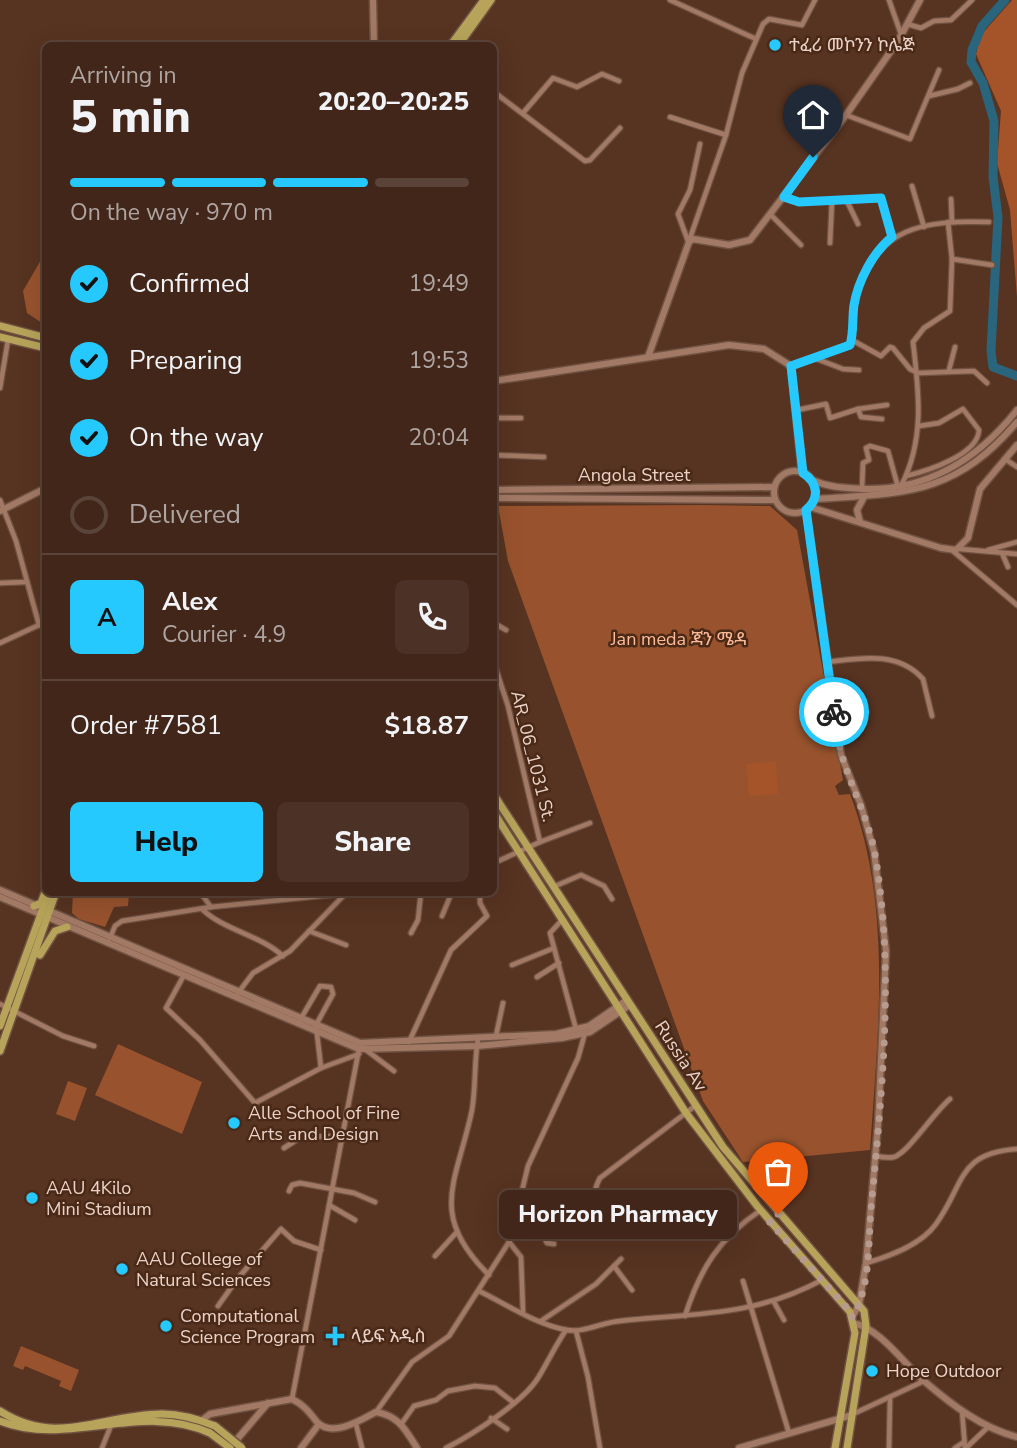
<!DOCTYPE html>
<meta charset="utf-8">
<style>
:root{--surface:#412619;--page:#4c3226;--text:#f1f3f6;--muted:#aea5a2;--line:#5a4338;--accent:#26c9fe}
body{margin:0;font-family:"Nunito Sans","Noto Sans Ethiopic",sans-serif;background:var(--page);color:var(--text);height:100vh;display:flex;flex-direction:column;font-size:26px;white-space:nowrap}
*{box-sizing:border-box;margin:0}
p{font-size:23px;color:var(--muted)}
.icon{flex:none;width:38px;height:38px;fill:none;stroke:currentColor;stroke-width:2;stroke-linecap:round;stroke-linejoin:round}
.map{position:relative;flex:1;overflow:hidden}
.panel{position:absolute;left:42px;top:42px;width:455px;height:854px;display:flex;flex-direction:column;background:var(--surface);border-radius:10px;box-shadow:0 7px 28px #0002,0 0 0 2px var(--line)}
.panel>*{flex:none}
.pin{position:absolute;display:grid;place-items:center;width:60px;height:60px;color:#fff;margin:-72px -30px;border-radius:50% 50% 50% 0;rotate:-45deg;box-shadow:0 0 7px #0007}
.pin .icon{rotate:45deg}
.courier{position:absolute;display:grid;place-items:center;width:70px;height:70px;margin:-35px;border:5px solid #26c9fe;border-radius:50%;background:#fff;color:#222;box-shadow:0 2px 9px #0007}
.bubble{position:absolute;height:49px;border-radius:10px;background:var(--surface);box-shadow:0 7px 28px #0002,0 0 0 2px var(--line);font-size:23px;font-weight:800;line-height:49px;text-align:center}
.overview em{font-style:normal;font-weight:800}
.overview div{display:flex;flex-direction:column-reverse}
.overview{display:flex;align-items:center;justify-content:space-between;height:119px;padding:0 28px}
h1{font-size:46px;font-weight:800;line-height:52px}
.bar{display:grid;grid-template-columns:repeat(4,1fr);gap:10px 7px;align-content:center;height:84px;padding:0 28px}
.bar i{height:9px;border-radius:5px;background:var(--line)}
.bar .selected{background:var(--accent)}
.bar p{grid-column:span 4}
.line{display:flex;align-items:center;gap:18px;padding:0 28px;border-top:2px solid var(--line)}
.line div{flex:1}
.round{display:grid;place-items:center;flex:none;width:74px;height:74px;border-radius:10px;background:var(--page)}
ol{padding:0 28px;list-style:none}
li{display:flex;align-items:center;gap:21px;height:77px}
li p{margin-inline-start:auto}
li .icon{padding:7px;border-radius:50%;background:var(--accent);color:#111;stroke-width:4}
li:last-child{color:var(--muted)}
li i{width:38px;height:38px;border:4px solid var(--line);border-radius:50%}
.button{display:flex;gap:14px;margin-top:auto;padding:14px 28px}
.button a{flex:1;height:80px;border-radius:10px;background:var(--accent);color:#111;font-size:28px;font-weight:800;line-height:80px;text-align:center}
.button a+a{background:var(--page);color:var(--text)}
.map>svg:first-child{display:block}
.green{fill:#98532e}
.forest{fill:#a45428}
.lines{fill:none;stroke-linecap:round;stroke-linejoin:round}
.river{stroke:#29657d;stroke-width:9}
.street-casing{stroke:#705242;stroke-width:7}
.secondary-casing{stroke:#705242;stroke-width:9}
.primary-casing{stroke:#705242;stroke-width:10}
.street{stroke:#a27965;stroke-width:4.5}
.secondary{stroke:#a27965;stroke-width:6}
.primary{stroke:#b7a45a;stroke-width:7}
.primary-bridge-casing{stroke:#705242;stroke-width:10;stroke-linecap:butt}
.primary-bridge{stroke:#b7a45a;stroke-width:7}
.done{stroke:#b79b8e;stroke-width:7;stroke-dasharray:0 12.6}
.route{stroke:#26c9fe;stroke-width:9}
.poi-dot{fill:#26c9fe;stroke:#4b2917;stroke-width:2.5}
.labels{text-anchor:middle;stroke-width:5;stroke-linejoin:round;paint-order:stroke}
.poi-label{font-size:18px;fill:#ead3c9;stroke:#4b2917;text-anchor:start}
.street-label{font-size:18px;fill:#ead3c9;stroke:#4b2917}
.park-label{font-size:18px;fill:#fdba99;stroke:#4b2917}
</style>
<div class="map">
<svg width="1017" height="1448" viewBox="0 0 1017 1448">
<rect width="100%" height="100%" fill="#573321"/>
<g class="green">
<path d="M45 253V325L27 313 23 291Z"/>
<path d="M704 505 770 506 797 530 843 780 835 786 839 795 850 794C893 907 878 1032 870 1150L743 1162 703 1101 508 561 498 506Z"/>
<path d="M73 892H129V893L128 906 114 907 105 927 79 919 72 913Z"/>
<path d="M118 1044 202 1082 182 1134 95 1095Z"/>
<path d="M68 1081 87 1088 75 1121 56 1114Z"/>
<path d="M21 1346 79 1370 71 1391 59 1386 61 1381 25 1366 23 1370 13 1366Z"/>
</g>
<g class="forest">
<path d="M1012 0H1017V297L1010 210 997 163 1001 111 976 54 981 35Z"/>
<path d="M776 761 778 794 749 796 746 764Z"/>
</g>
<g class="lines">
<path class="river" d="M1005 0 982 26 972 50 971 62 983 83 994 121 993 177 998 217 991 351 993 367 1017 376"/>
<defs>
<g id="street">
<path d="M670 0 756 39"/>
<path d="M889 0 901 34"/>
<path d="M907 24 921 28 934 21 951 20 972 0"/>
<path d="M494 92 585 161 590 160 620 128"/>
<path d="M929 96 958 89 970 83"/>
<path d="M523 113 553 78 577 87 602 74 619 81"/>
<path d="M846 115 910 139 939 70"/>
<path d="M670 117 726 135"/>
<path d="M912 186 924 227"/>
<path d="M784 197 799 202 881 199 892 237"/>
<path d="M846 199 858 224"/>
<path d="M951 199 952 222"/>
<path d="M770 214 801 245"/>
<path d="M688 241 678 214 690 190 700 144"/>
<path d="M689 241 726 135 742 73 763 24 769 19 802 25 815 0"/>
<path d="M830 243 832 200"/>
<path d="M952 259 992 265"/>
<path d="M852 340 881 356 890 347 893 348 910 369 918 373"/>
<path d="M817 359 843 369 859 370"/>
<path d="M791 366 850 345C855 329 852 312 856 296 875 226 926 220 989 222"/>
<path d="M949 370 955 347"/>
<path d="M919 373 974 371 987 383"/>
<path d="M0 388 8 340"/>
<path d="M858 409 887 405"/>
<path d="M797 410 826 404 830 418 858 409 861 417 882 419"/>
<path d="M494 418H521"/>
<path d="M494 455 544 457"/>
<path d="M1005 459 1017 467"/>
<path d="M906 476C927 471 978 455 979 430L963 409 939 423 919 426"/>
<path d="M494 481 498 498"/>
<path d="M901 486C925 440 919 392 913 342L924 328 950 311 952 259 948 222"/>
<path d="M862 489 863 463 869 460 866 448 870 446 888 451 898 487"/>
<path d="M0 500 16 541 39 625"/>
<path d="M960 549 1017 554"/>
<path d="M988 550 1017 542"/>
<path d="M953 551 1017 605"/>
<path d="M1002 553 1008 567"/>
<path d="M0 583 27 582"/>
<path d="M494 623 506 630"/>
<path d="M0 643 39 625 46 626"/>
<path d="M828 662C862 658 898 651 923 679L932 716"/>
<path d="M494 663 508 706 540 842 494 863"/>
<path d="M540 842 590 823"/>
<path d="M553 887 581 875 604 886 612 899"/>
<path d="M200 892 211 907"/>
<path d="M203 910C226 931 260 935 283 956"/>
<path d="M442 916 452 892"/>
<path d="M562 920 550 933 576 1029"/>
<path d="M309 931 346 945"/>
<path d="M411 933 418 920 421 892"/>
<path d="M110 938 115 926 122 921 211 907 360 892"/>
<path d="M512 965 554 948"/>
<path d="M184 975 166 1008 200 1040 255 1103 321 1068 359 1054"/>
<path d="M537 977 559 963"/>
<path d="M238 993 253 973 290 951 346 893"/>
<path d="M0 1004 63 1036 94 1046"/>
<path d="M300 1020 320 986 331 987 333 994 316 1025 321 1068"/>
<path d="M496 1036 503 1003"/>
<path d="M478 1039C474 1062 476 1086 472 1110 457 1182 427 1214 489 1275"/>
<path d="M409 1042 451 950 487 916 480 903V892"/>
<path d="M366 1050 394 1071"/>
<path d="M284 1148 301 1137 343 1136"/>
<path d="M876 1156C881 1157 889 1158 894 1157 908 1153 934 1112 950 1099"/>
<path d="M289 1191 292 1185 300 1183 354 1193 375 1202"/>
<path d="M329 1205 355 1220"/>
<path d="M602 1212C594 1200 593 1190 600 1178L695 1106"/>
<path d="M522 1214 540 1229 547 1243 554 1244"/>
<path d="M509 1242 521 1257 523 1312"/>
<path d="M435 1256 456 1233"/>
<path d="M866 1263C890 1256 921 1245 936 1224 965 1184 957 1153 1017 1149"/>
<path d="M614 1266 632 1290"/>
<path d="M743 1281 789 1433"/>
<path d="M479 1291C506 1304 537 1325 567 1330 584 1333 603 1322 620 1321 695 1313 753 1317 822 1280"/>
<path d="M774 1302 784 1320"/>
<path d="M218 1306 238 1278 281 1229 294 1241 321 1250"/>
<path d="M685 1316C700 1269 719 1238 761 1210"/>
<path d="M541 1321 596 1284 621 1259"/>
<path d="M576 1331 588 1377 600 1448"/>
<path d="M292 1399 359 1049"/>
<path d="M962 1410 965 1448"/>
<path d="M376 1412 412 1362 449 1336 509 1242 522 1214 521 1195 528 1166 578 1058 585 1033"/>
<path d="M853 1414 924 1381"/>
<path d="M491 1418 507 1429"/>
<path d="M402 1423 414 1406 436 1400 448 1391 475 1386 495 1388 514 1403"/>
<path d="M356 1424 362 1448"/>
<path d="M102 1448 112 1423"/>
<path d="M446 1448C472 1435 523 1402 538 1378 548 1362 555 1346 566 1330"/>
<path d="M889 1448 890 1399"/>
<path d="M955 1448 964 1442"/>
<path d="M966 1448 987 1428"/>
</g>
<g id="secondary">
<path d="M373 0 374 46"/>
<path d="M648 357 689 242 693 239 729 245 750 240 846 115 898 41 920 0"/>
<path d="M494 381 729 345 764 349 791 366 802 473"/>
<circle cx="795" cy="492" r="21"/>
<path d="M812 480C830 488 846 488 865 489 929 490 978 459 1017 410"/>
<path d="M494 490 774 487"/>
<path d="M494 498 775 500"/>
<path d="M815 499C905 493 954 496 1017 422"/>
<path d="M810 507 941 548 956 550 968 538 980 489 1017 445"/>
<path d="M806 510 841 755 861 805 874 852 886 951 878 1124 866 1263 859 1305 852 1317"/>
<path d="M0 511 46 488"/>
<path d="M860 522 857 510 864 497"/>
<path d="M0 890 360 1043 556 1034 589 1026 627 1000"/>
<path d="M0 897 359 1049 477 1046 562 1038 590 1032 630 1005"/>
<path d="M853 1323C881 1329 903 1363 924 1381 952 1405 982 1428 1017 1437"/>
<path d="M201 1421 210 1414 292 1399C304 1405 309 1412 317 1422 332 1438 361 1420 376 1412 399 1416 405 1429 417 1448"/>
<path d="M233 1444 268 1403"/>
<path d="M301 1448 319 1424"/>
<path d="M739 1448 852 1415"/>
</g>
<g id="primary">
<path d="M450 46 484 0"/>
<path d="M458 46 491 0"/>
<path d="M0 326 46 338"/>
<path d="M0 337 46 348"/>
<path d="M494 795 723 1147 864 1311 866 1326 847 1448"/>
<path d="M494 813 686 1113 758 1207 850 1312 855 1333 835 1448"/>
<path d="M34 906 41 903 46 890"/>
<path d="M40 955 55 931 67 927"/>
<path d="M0 1026 49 892"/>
<path d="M0 1051 56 892"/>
<path d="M0 1411C58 1448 102 1414 162 1414 180 1414 198 1419 215 1426"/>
<path d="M0 1421C67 1448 141 1401 210 1433"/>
</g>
</defs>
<use href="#street" class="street-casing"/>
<use href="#secondary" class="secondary-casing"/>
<use href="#primary" class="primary-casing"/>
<use href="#street" class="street"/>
<use href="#secondary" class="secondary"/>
<use href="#primary" class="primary"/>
<defs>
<g id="primary-bridge">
<path d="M215 1426 242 1448"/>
<path d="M210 1433 230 1448"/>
</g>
</defs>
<use href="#primary-bridge" class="primary-bridge-casing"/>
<use href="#primary-bridge" class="primary-bridge"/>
</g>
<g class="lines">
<path class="done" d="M778 1214 769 1221 847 1308 852 1317C871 1288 868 1243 871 1209 882 1091 895 971 875 854 869 821 853 791 843 759 838 744 837 727 834 712"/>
<path class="route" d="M813 157 784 197 799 202 881 198 892 237C873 252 858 281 854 305 852 318 854 332 850 345L791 366 803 473C818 483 820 498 806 510L834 712"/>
</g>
<g class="poi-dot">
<circle cx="775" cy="45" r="7"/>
<circle cx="234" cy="1123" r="7"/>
<circle cx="32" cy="1198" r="7"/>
<circle cx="122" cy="1269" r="7"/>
<circle cx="166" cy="1326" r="7"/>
<path d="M331.5 1325.5h7v7h7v7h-7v7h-7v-7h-7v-7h7z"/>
<circle cx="872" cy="1371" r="7"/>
</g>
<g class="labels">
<g class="poi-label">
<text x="789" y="51">ተፈሪ መኮንን ኮሌጅ</text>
<text x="248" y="1119">Alle School of Fine<tspan x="248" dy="21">Arts and Design</tspan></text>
<text x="46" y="1194">AAU 4Kilo<tspan x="46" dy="21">Mini Stadium</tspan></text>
<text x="136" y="1265">AAU College of<tspan x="136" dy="21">Natural Sciences</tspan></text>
<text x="180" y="1322">Computational<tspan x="180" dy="21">Science Program</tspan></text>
<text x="351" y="1342">ላይፍ አዲስ</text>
<text x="886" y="1377">Hope Outdoor</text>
</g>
<g class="street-label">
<text x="634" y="481">Angola Street</text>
<text transform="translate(533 756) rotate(76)" y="6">AR_06_1031 St.</text>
<text transform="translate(681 1056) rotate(57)" y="6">Russia Av</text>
</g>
<g class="park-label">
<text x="679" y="645">Jan meda ጃን ሜዳ</text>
</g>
</g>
</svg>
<div class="pin" style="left:778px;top:1214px;background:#ea580c"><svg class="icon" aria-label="bag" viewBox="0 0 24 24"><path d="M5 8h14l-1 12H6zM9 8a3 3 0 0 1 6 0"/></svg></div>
<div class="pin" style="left:813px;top:157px;background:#1f2937"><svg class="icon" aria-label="home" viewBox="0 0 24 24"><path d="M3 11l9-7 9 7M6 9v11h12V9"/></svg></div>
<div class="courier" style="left:834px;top:712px"><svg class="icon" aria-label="bike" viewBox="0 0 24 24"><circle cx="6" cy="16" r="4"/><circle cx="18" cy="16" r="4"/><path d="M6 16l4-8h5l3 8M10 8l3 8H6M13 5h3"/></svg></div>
<div class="bubble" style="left:499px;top:1190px;width:238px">Horizon Pharmacy</div>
<section class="panel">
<div class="overview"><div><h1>5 min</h1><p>Arriving in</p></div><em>20:20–20:25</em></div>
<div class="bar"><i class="selected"></i><i class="selected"></i><i class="selected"></i><i></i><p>On the way · 970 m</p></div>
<ol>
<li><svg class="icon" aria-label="check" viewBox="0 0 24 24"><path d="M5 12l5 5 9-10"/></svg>Confirmed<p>19:49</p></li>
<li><svg class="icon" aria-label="check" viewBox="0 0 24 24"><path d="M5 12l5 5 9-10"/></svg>Preparing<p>19:53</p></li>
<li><svg class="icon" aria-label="check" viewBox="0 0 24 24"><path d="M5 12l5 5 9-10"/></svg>On the way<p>20:04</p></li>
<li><i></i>Delivered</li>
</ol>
<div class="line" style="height:126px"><b class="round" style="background:var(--accent);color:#111">A</b><div><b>Alex</b><p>Courier · 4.9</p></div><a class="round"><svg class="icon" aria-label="phone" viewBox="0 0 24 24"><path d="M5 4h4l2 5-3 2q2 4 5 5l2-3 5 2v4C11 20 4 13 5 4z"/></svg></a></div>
<div class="line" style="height:91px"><div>Order #7581</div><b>$18.87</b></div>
<div class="button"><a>Help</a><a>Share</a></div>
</section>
</div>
